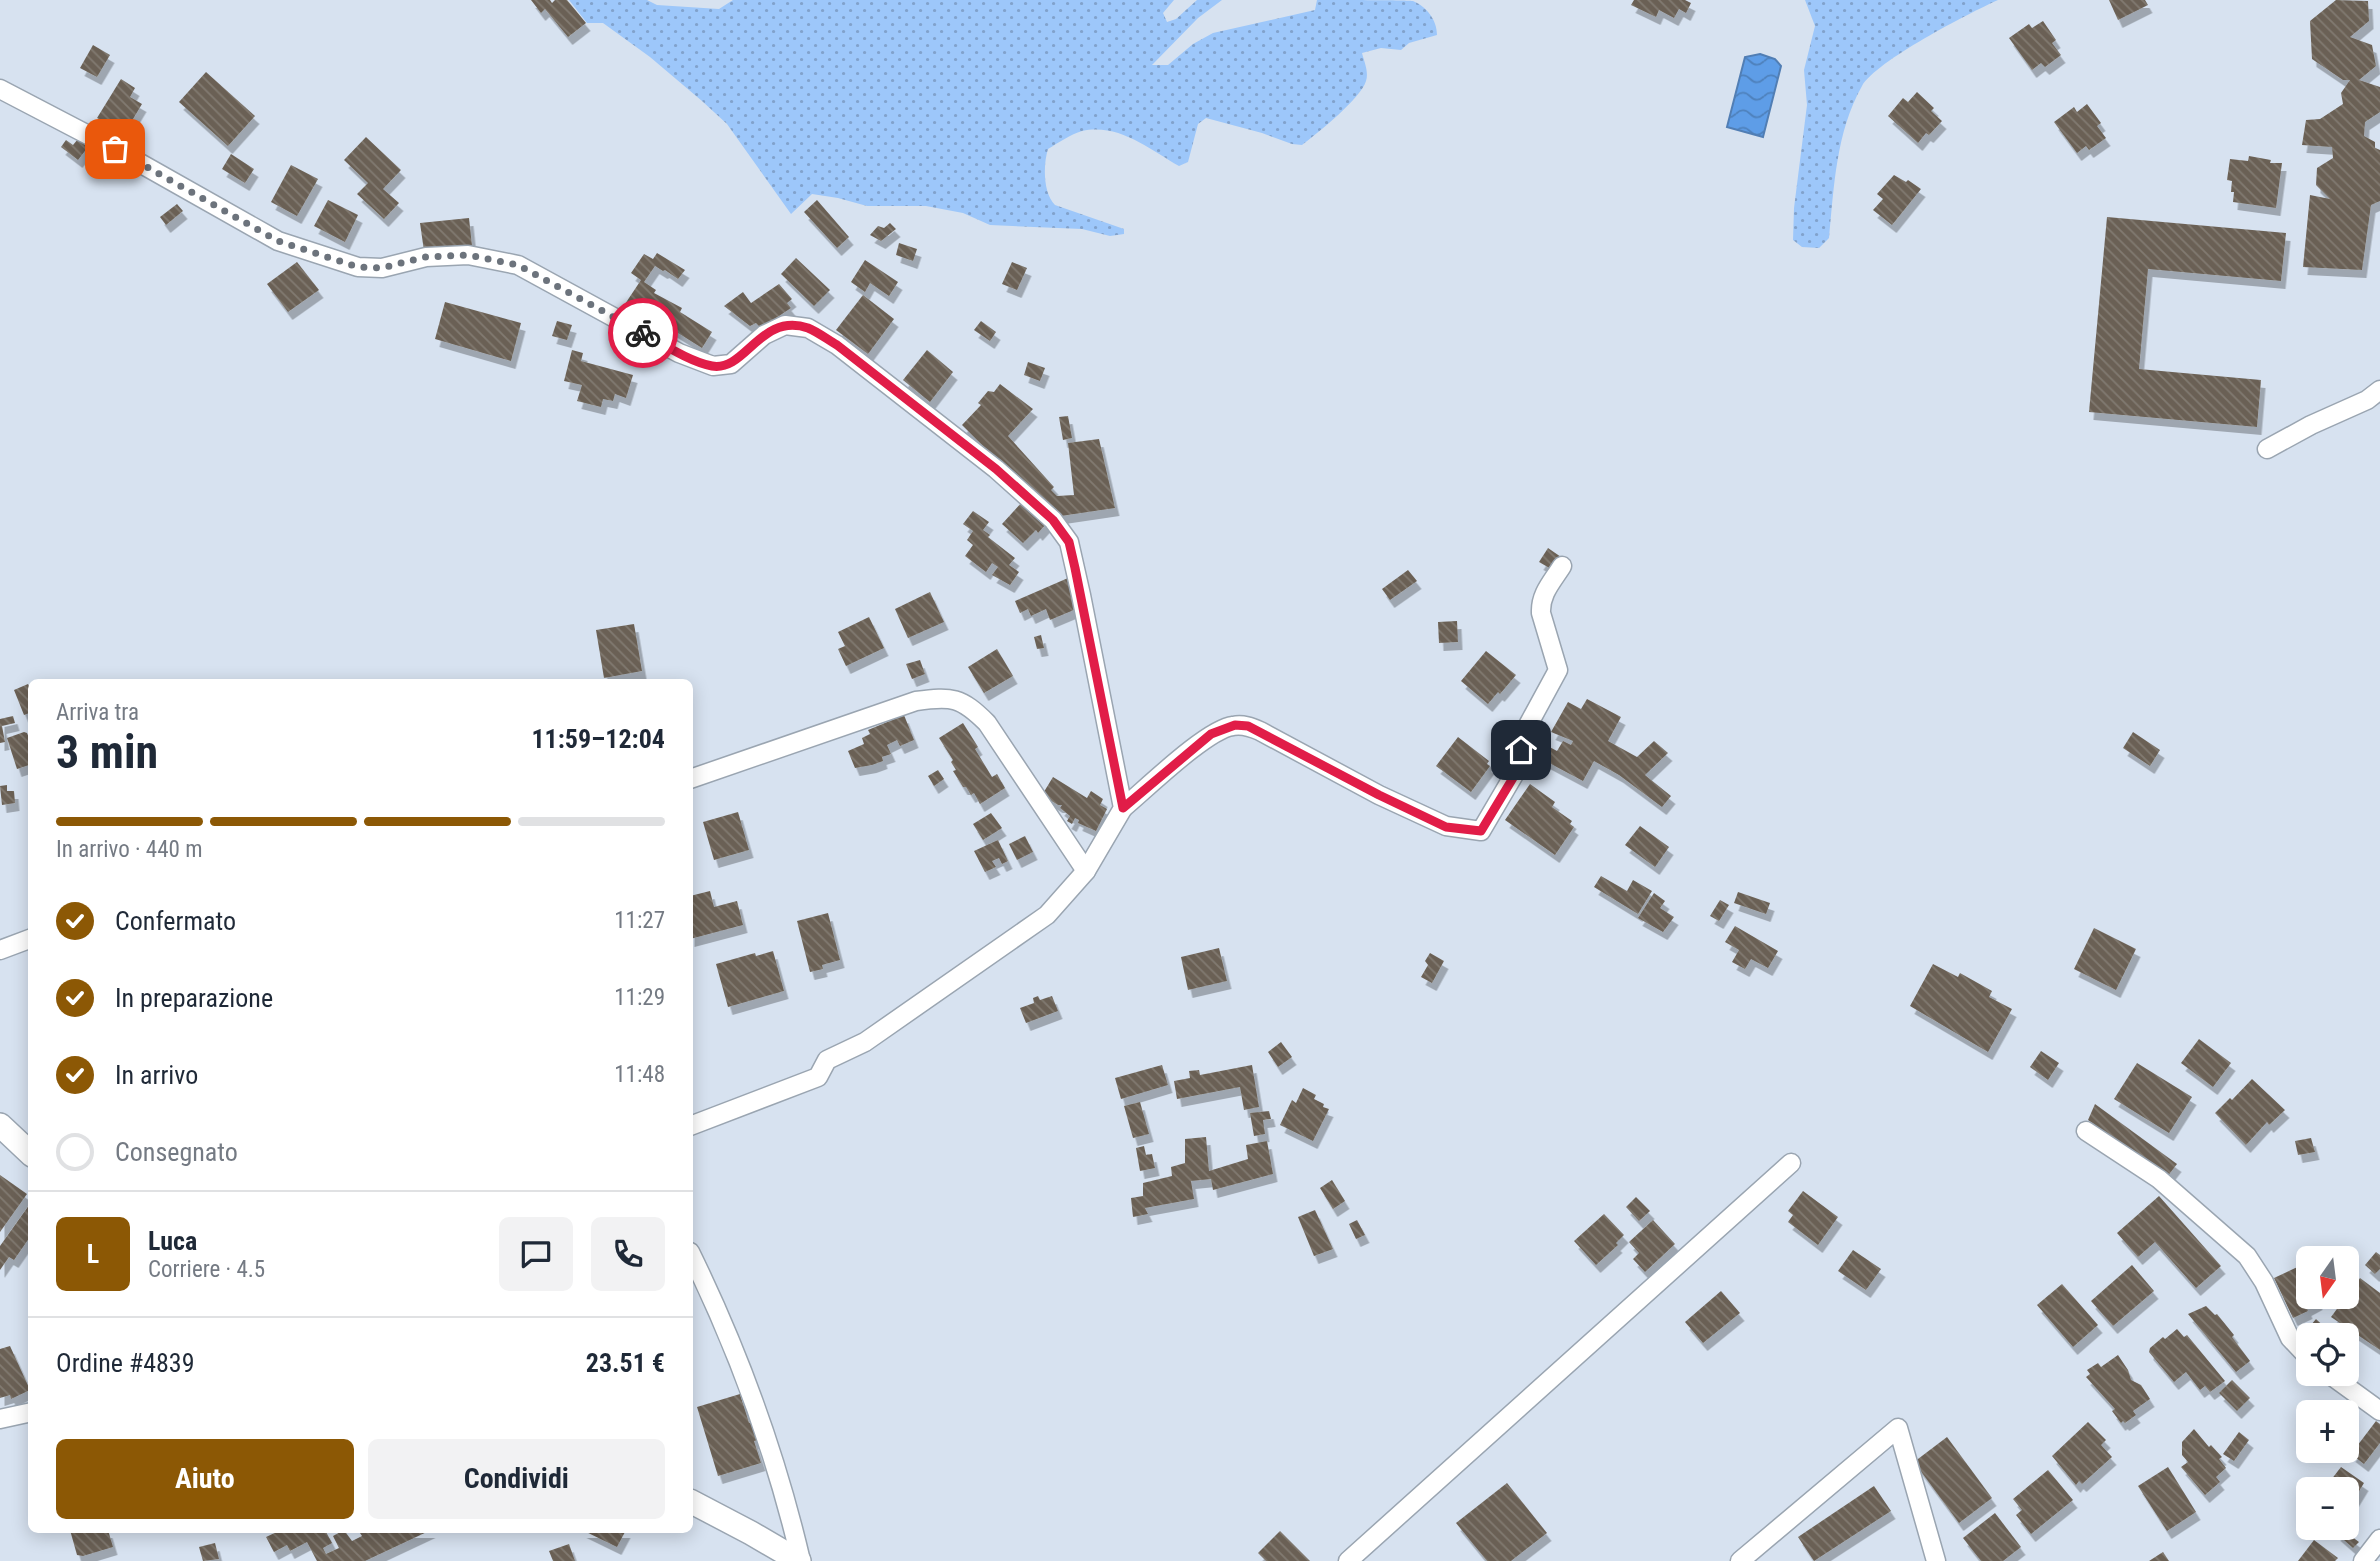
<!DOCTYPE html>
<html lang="it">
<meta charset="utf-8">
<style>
:root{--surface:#fff;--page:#f2f2f3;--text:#1f2937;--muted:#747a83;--line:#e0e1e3;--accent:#8c5805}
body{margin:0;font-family:"Roboto Condensed",sans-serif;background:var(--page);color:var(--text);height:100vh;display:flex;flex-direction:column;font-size:26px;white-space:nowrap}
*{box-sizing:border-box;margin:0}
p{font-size:23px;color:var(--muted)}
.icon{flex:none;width:38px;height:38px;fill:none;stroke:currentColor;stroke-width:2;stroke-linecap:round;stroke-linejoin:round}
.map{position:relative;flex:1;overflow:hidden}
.side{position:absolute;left:28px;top:679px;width:665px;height:854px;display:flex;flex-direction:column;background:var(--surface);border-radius:10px;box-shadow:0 4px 18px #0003}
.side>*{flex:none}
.needle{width:46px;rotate:194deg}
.fabs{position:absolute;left:2296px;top:1246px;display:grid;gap:14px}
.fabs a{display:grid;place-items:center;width:63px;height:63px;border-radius:10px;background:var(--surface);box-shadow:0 4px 18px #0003;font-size:35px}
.pin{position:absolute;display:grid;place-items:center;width:60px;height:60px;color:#fff;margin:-30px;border-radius:14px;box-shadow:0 4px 10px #0006}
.courier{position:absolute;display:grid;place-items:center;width:70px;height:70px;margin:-35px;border:5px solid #e11d48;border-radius:50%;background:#fff;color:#222;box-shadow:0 2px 9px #0007}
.headline em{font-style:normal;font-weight:700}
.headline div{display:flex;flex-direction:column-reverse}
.headline{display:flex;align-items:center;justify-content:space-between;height:119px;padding:0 28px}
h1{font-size:46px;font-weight:700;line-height:52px}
.bar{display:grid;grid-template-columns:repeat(4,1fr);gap:10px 7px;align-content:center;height:84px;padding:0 28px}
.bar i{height:9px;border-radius:5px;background:var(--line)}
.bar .current{background:var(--accent)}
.bar p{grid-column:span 4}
.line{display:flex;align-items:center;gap:18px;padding:0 28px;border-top:2px solid var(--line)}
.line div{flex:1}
.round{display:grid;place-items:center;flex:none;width:74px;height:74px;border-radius:10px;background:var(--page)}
ol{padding:0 28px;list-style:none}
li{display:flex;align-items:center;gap:21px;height:77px}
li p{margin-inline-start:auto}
li .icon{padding:7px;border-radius:50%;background:var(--accent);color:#fff;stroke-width:4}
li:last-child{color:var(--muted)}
li i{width:38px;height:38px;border:4px solid var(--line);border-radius:50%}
.button{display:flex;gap:14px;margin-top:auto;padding:14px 28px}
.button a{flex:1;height:80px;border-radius:10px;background:var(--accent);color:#fff;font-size:28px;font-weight:700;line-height:80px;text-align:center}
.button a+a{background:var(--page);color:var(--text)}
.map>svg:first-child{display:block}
.grass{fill:url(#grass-dots)}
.water{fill:url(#water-waves);stroke:#517eb4;stroke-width:2}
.building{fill:url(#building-back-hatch);filter:url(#shadow)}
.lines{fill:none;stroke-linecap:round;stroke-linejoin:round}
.minor-casing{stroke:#9aa5b1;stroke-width:21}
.tertiary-casing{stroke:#9aa5b1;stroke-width:26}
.minor{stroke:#fff;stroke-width:18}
.tertiary{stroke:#fff;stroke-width:23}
.done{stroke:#6c737c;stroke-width:7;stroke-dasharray:0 12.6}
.route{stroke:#e11d48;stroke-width:9}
</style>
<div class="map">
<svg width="2380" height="1561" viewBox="0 0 2380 1561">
<defs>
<pattern id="grass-dots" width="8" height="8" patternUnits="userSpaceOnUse" patternTransform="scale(1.75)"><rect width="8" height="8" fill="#9dc7fa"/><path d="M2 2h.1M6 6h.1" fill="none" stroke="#81a2cc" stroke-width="1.8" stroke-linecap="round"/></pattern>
<pattern id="water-waves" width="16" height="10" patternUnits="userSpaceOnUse" patternTransform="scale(1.75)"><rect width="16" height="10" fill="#5e9de7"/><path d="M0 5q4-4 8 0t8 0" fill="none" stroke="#4e81bc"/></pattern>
<pattern id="building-back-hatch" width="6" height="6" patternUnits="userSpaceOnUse" patternTransform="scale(1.75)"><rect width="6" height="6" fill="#6b6155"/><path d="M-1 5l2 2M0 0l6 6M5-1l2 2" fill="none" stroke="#817a71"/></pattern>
<filter id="shadow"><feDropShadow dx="4.5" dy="8" stdDeviation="0" flood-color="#0004"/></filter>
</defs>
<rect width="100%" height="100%" fill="#d7e2f0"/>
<g class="grass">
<path d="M569 0H647L657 5 719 9 733 0H1174L1163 13 1167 22 1176 19 1197 0H1222L1198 18 1152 65H1168L1193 44 1213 33 1315 10 1317 0C1333 0 1403 0 1413 1 1427 7 1437 20 1437 35L1409 43 1401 50 1381 48 1362 53C1364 61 1369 72 1366 81 1361 98 1318 133 1302 145L1292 144 1262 133 1206 118 1198 124 1188 162 1179 166C1149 149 1119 123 1082 131 1071 134 1058 143 1048 149 1043 165 1043 193 1055 205L1124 229V234L1110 236 1082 229 990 225 963 213 926 206H867L838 198 812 194 791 214 727 124 702 101 650 57 603 23H587Z"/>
<path d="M1805 0H1998C1969 13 1876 61 1862 86 1836 132 1834 187 1829 238L1819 248 1802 247 1793 240 1794 208 1807 105 1804 70 1815 26Z"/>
</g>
<path class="water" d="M1760 54 1775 59 1781 66 1763 137 1727 127 1745 57Z"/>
<g class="building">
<path d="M531 0H550L552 3 555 0H567L586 23 568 37 545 9 541 13Z"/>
<path d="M1634 0H1685L1691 3 1686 13 1679 9 1674 18 1659 10 1656 17 1631 5Z"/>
<path d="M2109 0H2145L2148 5 2118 20Z"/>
<path d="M2336 0 2368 1 2369 21 2350 37 2372 45 2376 66 2359 80 2380 87V112L2365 122 2364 136 2375 142V148L2380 150V201L2371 205 2362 270 2303 267 2310 195 2330 199 2316 185 2317 168 2333 158 2332 147 2302 145 2306 120 2320 119 2343 104 2341 93 2350 80H2343L2312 59 2310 21Z"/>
<path d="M2043 21 2056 40 2052 43 2061 55 2045 67 2041 63 2032 70 2009 38 2029 24 2032 28Z"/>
<path d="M93 45 110 55 97 77 80 68Z"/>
<path d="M206 72 255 116 228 146 179 102Z"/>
<path d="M121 79 135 88 130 97 142 104 124 134 97 118Z"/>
<path d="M1917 92 1934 108 1931 111 1942 121 1929 135 1926 133 1918 143 1888 116 1903 98 1908 102Z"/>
<path d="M2087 104 2101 123 2097 126 2106 138 2089 150 2086 146 2077 153 2054 122 2074 107 2077 112Z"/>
<path d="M366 137 401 170 383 189 399 203 384 219 357 194 368 183 344 160Z"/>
<path d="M78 139 88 147 78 160 61 147 66 140 73 145Z"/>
<path d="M231 154 254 169 245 183 222 169Z"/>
<path d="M2249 156 2271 160 2270 163H2282L2276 208 2233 202 2234 192H2231L2232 181 2227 180 2230 159 2248 161Z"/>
<path d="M291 165 318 179 297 216 271 202Z"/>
<path d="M1894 175 1906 182 1908 180 1921 189 1892 225 1873 210 1883 199 1877 194Z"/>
<path d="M328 200 358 215 345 242 314 226Z"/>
<path d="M817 200 849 237 837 248 804 212Z"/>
<path d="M177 204 183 211 166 225 160 217Z"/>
<path d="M2107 217 2286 233 2281 281 2148 269 2139 369 2261 380 2257 427 2089 412Z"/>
<path d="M469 218 472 246 424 251 420 223Z"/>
<path d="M890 223 896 229 881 241 870 235 878 226 884 228Z"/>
<path d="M899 243 917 249 913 261 896 255Z"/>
<path d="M657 253 685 270 678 279 665 270 663 271 655 266 644 282 656 290 654 293 682 308 680 312 712 332 702 348 670 328 669 330 643 311 641 314 625 304 641 280 631 273 644 254 653 259Z"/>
<path d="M796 258 830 290 814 306 781 274Z"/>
<path d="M865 260 898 282 889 296 870 283 865 292 851 282Z"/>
<path d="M297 262 319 290 288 312 267 284Z"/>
<path d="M1012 262 1027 268 1017 290 1002 284Z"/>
<path d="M779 284 792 299 787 303 791 308 761 328 756 323 750 326 724 306 743 292 751 303Z"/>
<path d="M863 295 894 319 868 354 836 330Z"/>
<path d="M445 302 521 323 511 361 435 339Z"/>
<path d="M557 321 572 325 567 340 552 336Z"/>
<path d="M981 321 996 332 990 341 974 330Z"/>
<path d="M572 350 583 353 581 361 633 375 626 398 615 394 613 401 603 399 601 407 577 401 582 385 564 381Z"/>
<path d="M927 350 953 372 930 402 903 380Z"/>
<path d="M1028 362 1045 368 1040 381 1024 375Z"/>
<path d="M1000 384 1033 409 1008 436 1054 487 1051 490 1057 496 1074 495 1068 443 1099 439 1115 508 1054 517 962 425 981 405 978 403 988 391 994 392Z"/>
<path d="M1068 416 1072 438 1063 440 1059 417Z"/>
<path d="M1023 501 1047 523 1038 533 1036 530 1023 543 1002 524Z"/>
<path d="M973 511 989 522 983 530 990 535 988 537 1015 558 1009 565 1019 572 1010 585 992 575 998 567 992 563 986 572 965 556 973 545 967 540 973 531 963 524Z"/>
<path d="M1548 548 1561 557 1553 570 1539 562Z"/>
<path d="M1408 570 1417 581 1390 600 1382 589Z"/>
<path d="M1068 578 1081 607 1050 620 1046 609 1031 616 1028 609 1020 613 1015 601Z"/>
<path d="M930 592 944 622 908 638 895 609Z"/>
<path d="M869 617 884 648 846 666 838 649 845 646 838 632Z"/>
<path d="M1457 621 1458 642 1439 643 1438 622Z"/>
<path d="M634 624 642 671 604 678 596 630Z"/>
<path d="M1041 635 1044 648 1037 649 1034 637Z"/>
<path d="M997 649 1013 676 984 693 968 667Z"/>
<path d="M1486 651 1516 675 1500 694 1498 692 1488 704 1461 681Z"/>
<path d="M920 660 925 674 912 679 906 664Z"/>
<path d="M28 684 32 691V712L24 715 14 690Z"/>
<path d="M1587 699 1621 717 1608 741 1637 757 1654 741 1668 753 1645 775 1671 796 1662 807 1619 775 1594 761 1583 781 1536 756 1542 743 1557 751 1563 741 1571 745 1573 741 1551 732 1568 702 1581 709Z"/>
<path d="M904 715 914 740 900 746 897 740 887 745 891 754 882 757 883 761 872 765 855 768 848 751 864 744 862 738 870 734 868 730Z"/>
<path d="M13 716 15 723 2 726 5 742 0 743V719Z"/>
<path d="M963 723 978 747 975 749 992 777 997 774 1005 788 980 804 974 793 971 795 966 787H963L953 771 956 770 951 762 953 760 939 738Z"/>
<path d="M24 732 27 733 32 745V764L17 769 7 738Z"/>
<path d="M2133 732 2160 750 2150 766 2123 748Z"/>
<path d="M1458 737 1489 761 1487 764 1490 766 1471 792 1436 766Z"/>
<path d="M938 770 944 779 934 786 928 776Z"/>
<path d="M1053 777 1087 798 1091 791 1103 799 1100 805 1107 809 1096 831 1078 823 1079 820 1075 818 1072 824 1067 821 1070 816 1060 808 1062 805H1058L1042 795Z"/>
<path d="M1530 784 1555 802 1552 807 1572 821 1570 824 1574 827 1555 855 1505 820Z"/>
<path d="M7 785V791H14L15 803 2 805 0 786Z"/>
<path d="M738 812 749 850 714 860 703 822Z"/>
<path d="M991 813 1002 828 983 840 973 824Z"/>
<path d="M1640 826 1669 847 1655 867 1625 845Z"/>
<path d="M1025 836 1033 852 1017 860 1009 844Z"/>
<path d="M998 840 1008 861 1002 864 999 858 992 861 996 867 985 872 974 851Z"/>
<path d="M1601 876 1627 891 1633 880 1652 891 1638 914 1594 887Z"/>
<path d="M710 891 714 907 737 901 743 925 690 939V896Z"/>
<path d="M1738 892 1770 903 1766 914 1734 903Z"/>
<path d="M1654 893 1665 901 1660 908 1674 917 1663 932 1638 918Z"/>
<path d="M1720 900 1729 905 1719 921 1710 916Z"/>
<path d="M828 913 840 960 822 965 823 969 810 972 797 921Z"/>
<path d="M1735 926 1778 951 1768 968 1751 959 1745 969 1732 962 1739 950 1725 942Z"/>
<path d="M2094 928 2136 949 2116 990 2074 969Z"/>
<path d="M1219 948 1227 981 1188 990 1181 957Z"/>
<path d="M773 951 784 991 728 1007 716 964 755 953 756 956Z"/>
<path d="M1430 953 1444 961 1432 983 1421 977 1428 965 1425 961Z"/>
<path d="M1933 964 1958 977 1960 973 1992 991 1989 997 2012 1009 1988 1052 1910 1006Z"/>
<path d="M1038 996 1040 1000 1052 996 1058 1011 1026 1023 1020 1008 1034 1003 1033 998Z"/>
<path d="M2199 1039 2231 1063 2213 1087 2181 1063Z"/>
<path d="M1281 1042 1292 1057 1278 1067 1268 1052Z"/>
<path d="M2041 1051 2059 1063 2048 1080 2030 1067Z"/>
<path d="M2137 1063 2192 1097 2169 1133 2114 1099Z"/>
<path d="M1162 1065 1168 1085 1121 1099 1115 1078Z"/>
<path d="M1252 1065 1259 1107 1244 1110 1240 1087 1177 1099 1174 1081 1190 1078 1189 1071 1199 1070 1200 1075Z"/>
<path d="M2252 1079 2285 1110 2269 1125 2267 1122 2246 1145 2215 1113 2230 1098 2232 1100Z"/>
<path d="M1303 1088 1316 1095 1314 1099 1324 1104 1323 1107 1329 1109 1313 1141 1280 1125 1292 1100 1296 1103Z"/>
<path d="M1140 1102 1149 1134 1133 1138 1124 1106Z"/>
<path d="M2095 1104 2177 1164 2167 1177 2088 1120Z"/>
<path d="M1269 1111 1271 1119 1263 1120 1265 1134 1254 1136 1250 1113Z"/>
<path d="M1206 1137 1209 1171 1248 1159 1246 1145 1267 1141 1273 1174 1213 1190 1211 1179 1191 1181 1194 1199 1145 1208 1148 1214 1133 1217 1131 1198 1143 1196V1183L1172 1176 1171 1167 1185 1163V1139Z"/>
<path d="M2311 1138 2315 1152 2298 1155 2295 1141Z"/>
<path d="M1144 1146 1146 1155 1152 1154 1155 1168 1140 1171 1136 1148Z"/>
<path d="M0 1175 27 1194 0 1232Z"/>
<path d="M1332 1180 1345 1201 1333 1209 1320 1188Z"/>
<path d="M1803 1191 1838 1217 1818 1245 1788 1222 1793 1215 1788 1211Z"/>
<path d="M2159 1196 2221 1266 2196 1288 2155 1242 2138 1257 2117 1233Z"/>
<path d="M1636 1197 1650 1211 1639 1221 1626 1207Z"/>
<path d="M32 1201V1234L14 1260 9 1257 0 1270V1246Z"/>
<path d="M1315 1210 1333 1249 1314 1256 1298 1217Z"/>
<path d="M1604 1214 1624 1235 1616 1243 1618 1245 1596 1265 1574 1241Z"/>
<path d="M1357 1220 1365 1235 1356 1239 1349 1224Z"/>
<path d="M1653 1220 1675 1244 1645 1272 1633 1259 1639 1253 1629 1242Z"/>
<path d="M1853 1250 1881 1269 1866 1290 1838 1271Z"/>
<path d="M2376 1252 2380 1255V1269L2375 1274 2365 1265Z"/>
<path d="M2308 1262V1297H2316L2318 1302 2307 1308 2308 1311 2293 1318 2274 1278Z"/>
<path d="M2132 1265 2154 1291 2113 1326 2091 1301Z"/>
<path d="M2360 1278 2380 1293V1350L2331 1317Z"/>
<path d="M2062 1284 2098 1325 2073 1347 2037 1305Z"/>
<path d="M1721 1291 1740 1313 1703 1343 1685 1322Z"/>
<path d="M2206 1306 2215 1315 2217 1314 2234 1335 2232 1337 2250 1361 2236 1372 2188 1314Z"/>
<path d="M2316 1319 2328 1330 2324 1335H2308V1345L2300 1338Z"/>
<path d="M2177 1329 2184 1337 2187 1335 2225 1381 2210 1392 2205 1386 2200 1390 2186 1372 2174 1382 2149 1352 2150 1348 2163 1337 2165 1339Z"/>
<path d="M10 1346 30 1390 11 1399 10 1395 0 1398V1349Z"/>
<path d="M2118 1355 2128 1370 2131 1380 2141 1385 2150 1399 2133 1411 2136 1415 2125 1423 2123 1421 2121 1423 2112 1411 2115 1409 2086 1377 2090 1374 2087 1370 2098 1363 2101 1367Z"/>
<path d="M2232 1380 2250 1398 2237 1411 2219 1393Z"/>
<path d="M740 1394 749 1423 756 1421 761 1439 754 1441 761 1463 718 1476 697 1407Z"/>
<path d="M2376 1421 2380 1424V1443L2364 1464 2351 1454Z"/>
<path d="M2088 1422 2106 1440 2101 1445 2112 1457 2082 1484 2079 1481 2076 1485 2052 1456Z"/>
<path d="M2194 1429 2209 1447 2211 1445 2222 1457 2219 1459 2226 1468 2216 1477 2220 1482 2205 1495 2181 1467 2188 1462 2182 1455V1442Z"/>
<path d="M2239 1432 2249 1440 2234 1461 2223 1454Z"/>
<path d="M1947 1437 1992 1498 1959 1523 1914 1462Z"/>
<path d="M2168 1467 2196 1512 2167 1531 2138 1486Z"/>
<path d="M2341 1467 2364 1483 2350 1506H2347V1489H2324Z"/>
<path d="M2048 1470 2073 1500 2031 1534 2016 1515 2022 1510 2013 1499Z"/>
<path d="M1507 1483 1547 1533 1511 1561H1487L1456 1523Z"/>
<path d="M1874 1486 1891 1511 1814 1561 1798 1537Z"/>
<path d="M1995 1513 2021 1547 2003 1561H1981L1963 1538Z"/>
<path d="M2340 1528 2359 1542 2353 1548 2336 1533Z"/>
<path d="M70 1530H108L113 1547 83 1556 77 1555Z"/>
<path d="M281 1530H325L332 1543 323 1548 326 1554 339 1548 333 1536 344 1530 352 1541 362 1536 358 1530H431L365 1561H317L307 1542 290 1551 287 1545 274 1552 266 1537Z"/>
<path d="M582 1530H626L617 1547Z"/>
<path d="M1280 1531 1310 1561H1266L1258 1553Z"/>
<path d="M2314 1540 2338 1558 2335 1561H2298Z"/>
<path d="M215 1543 219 1559 203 1561 199 1547Z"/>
<path d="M569 1544 575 1561H553L549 1551Z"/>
<path d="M2163 1552 2169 1561H2149Z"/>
</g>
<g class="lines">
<defs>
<g id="minor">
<path d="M0 89 115 149 278 241 358 267 382 268 426 257 468 255 518 265 679 353 713 366 731 364 764 335 785 325 808 328 837 345 996 469 1053 520 1069 542 1081 595 1123 808 1086 871 1047 915 865 1042 827 1060 818 1077 690 1126"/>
<path d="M2267 449 2311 425 2367 400 2380 390"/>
<path d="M690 779 916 701C952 696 961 697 987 723L1086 871"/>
<path d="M1123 808C1146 789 1207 729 1233 726 1243 724 1251 727 1260 731L1379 795 1446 826 1481 831 1515 773 1527 727 1558 670 1541 613C1540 594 1552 582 1562 566"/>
<path d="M0 950 32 938"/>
<path d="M2086 1131 2159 1179 2247 1256 2264 1282 2290 1338 2308 1357"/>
<path d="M690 1252C738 1350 776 1454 801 1561"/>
<path d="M2329 1374 2380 1411"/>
<path d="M0 1419 32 1412"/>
<path d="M1348 1561 1791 1163"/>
<path d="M1740 1561 1898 1428 1936 1561"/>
<path d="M2363 1561 2380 1539"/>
</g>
<g id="tertiary">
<path d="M0 1125 32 1155"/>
<path d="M690 1501 751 1533 799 1561"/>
</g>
</defs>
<use href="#minor" class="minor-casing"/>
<use href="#tertiary" class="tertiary-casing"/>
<use href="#minor" class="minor"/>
<use href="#tertiary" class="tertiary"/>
</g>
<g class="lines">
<path class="done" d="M115 149 278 241 358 267 382 268 425 257 468 255 518 265 643 333"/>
<path class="route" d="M643 333C663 344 690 362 712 366 746 372 760 312 808 328 818 332 828 340 837 345L996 469 1053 520 1069 542 1075 568 1123 808 1211 734 1235 725 1248 726 1379 795 1446 827 1481 831 1516 773 1521 750"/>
</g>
</svg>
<div class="fabs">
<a><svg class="needle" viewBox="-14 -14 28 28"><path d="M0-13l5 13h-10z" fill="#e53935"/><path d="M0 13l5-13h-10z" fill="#747a83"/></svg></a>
<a><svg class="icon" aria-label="locate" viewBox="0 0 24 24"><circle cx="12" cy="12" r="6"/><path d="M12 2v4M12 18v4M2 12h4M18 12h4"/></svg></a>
<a>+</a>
<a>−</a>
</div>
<div class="pin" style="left:115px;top:149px;background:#ea580c"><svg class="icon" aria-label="bag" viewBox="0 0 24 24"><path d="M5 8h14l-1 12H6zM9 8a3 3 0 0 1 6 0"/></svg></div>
<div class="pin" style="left:1521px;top:750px;background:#1f2937"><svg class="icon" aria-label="home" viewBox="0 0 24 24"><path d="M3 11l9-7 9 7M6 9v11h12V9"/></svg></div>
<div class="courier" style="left:643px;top:333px"><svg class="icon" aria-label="bike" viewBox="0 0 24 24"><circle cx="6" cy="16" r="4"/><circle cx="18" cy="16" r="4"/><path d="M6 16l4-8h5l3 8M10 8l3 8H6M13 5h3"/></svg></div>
<section class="side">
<div class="headline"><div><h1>3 min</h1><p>Arriva tra</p></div><em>11:59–12:04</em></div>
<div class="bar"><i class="current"></i><i class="current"></i><i class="current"></i><i></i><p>In arrivo · 440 m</p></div>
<ol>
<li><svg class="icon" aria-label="check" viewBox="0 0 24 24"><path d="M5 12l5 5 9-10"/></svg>Confermato<p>11:27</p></li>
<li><svg class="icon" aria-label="check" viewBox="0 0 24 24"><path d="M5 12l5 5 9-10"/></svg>In preparazione<p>11:29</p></li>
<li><svg class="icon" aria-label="check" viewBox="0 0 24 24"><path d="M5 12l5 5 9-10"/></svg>In arrivo<p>11:48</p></li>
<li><i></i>Consegnato</li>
</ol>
<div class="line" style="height:126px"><b class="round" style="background:var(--accent);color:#fff">L</b><div><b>Luca</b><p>Corriere · 4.5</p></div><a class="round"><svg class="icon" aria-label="chat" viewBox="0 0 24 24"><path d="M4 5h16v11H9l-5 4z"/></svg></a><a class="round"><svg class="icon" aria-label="phone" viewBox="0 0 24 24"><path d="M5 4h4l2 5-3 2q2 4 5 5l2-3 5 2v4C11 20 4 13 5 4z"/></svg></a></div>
<div class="line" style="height:91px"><div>Ordine #4839</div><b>23.51 €</b></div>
<div class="button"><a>Aiuto</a><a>Condividi</a></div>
</section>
</div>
